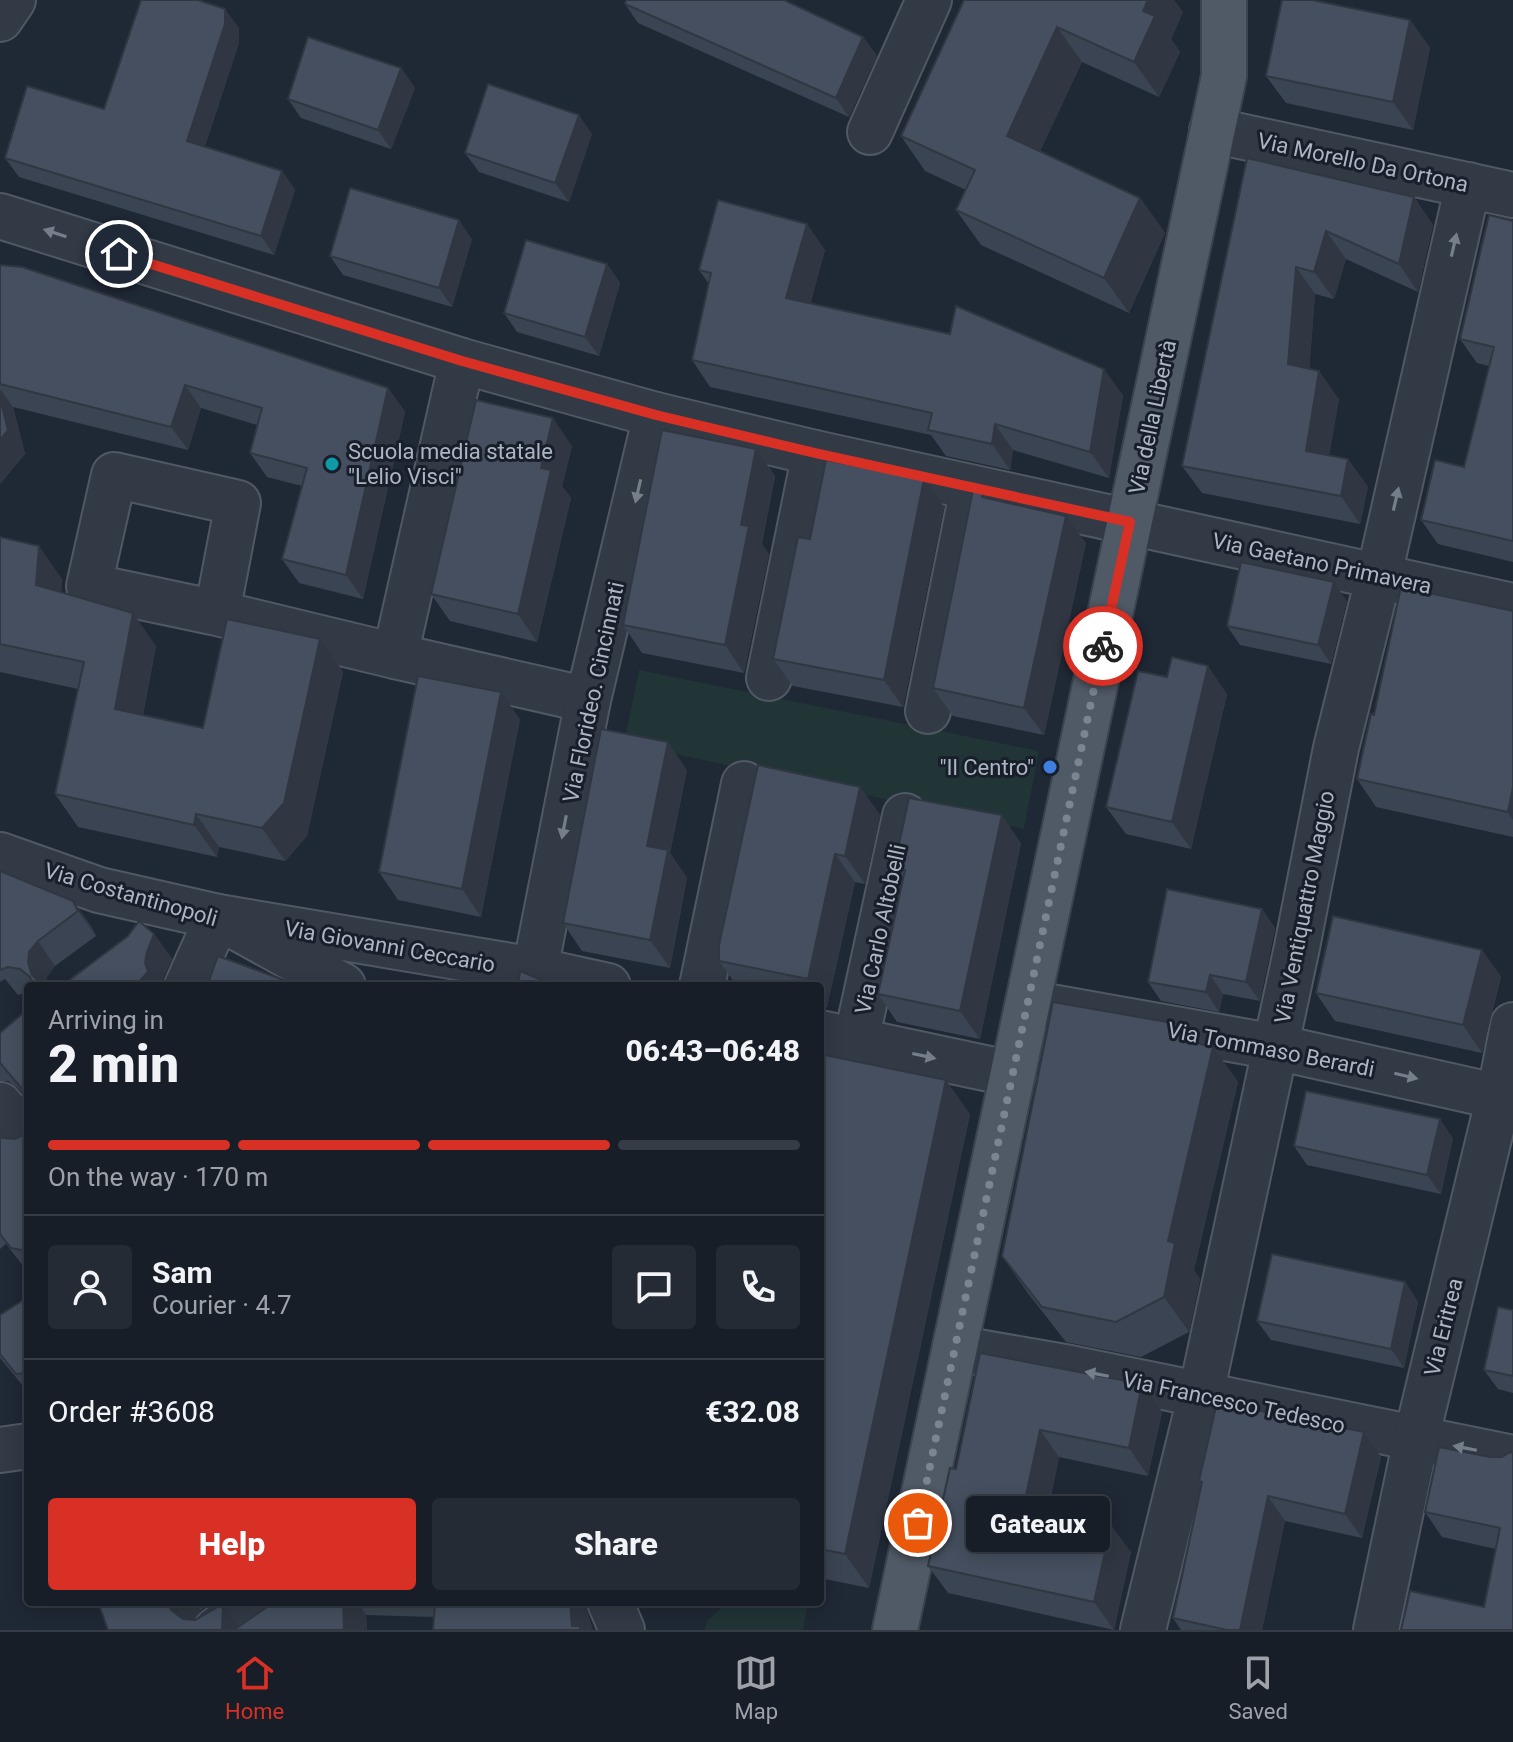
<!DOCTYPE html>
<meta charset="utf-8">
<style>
:root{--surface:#171e28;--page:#242b34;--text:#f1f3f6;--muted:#9ea2a8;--line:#363c45;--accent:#d93025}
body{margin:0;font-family:Roboto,sans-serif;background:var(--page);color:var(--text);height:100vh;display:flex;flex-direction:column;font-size:30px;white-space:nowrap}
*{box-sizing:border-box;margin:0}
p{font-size:26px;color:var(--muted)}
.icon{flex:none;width:44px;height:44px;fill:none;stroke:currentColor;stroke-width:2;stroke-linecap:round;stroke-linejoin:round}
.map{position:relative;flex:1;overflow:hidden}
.panel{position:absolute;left:24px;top:982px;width:800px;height:624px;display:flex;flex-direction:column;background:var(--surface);border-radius:8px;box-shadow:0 4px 20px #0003,0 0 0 2px var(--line)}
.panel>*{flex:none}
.pin{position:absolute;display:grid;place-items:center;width:68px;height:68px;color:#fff;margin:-34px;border:4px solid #fff;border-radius:50%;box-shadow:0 2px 8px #0007}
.courier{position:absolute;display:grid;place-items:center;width:80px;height:80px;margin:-40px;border:6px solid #d93025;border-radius:50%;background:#fff;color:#222;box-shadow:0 2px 10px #0007}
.bubble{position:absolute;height:56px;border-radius:8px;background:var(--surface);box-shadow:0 4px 20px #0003,0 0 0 2px var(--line);font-size:26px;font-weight:800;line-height:56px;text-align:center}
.summary em{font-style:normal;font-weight:800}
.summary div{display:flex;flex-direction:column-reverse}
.summary{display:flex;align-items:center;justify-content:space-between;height:136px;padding:0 24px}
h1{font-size:52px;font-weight:800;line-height:60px}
.bar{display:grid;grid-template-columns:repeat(4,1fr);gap:12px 8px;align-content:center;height:96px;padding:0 24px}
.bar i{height:10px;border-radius:6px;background:var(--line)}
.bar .on{background:var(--accent)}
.bar p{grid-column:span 4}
.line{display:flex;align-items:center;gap:20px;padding:0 24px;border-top:2px solid var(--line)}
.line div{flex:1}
.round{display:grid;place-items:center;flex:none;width:84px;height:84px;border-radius:8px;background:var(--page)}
.button{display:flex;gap:16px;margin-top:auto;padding:16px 24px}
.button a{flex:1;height:92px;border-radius:8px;background:var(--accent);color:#fff;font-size:32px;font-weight:800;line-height:92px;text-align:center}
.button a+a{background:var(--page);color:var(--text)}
.tab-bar{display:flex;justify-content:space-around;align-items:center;height:112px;border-top:2px solid var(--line);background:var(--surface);font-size:22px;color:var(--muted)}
.tab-bar a{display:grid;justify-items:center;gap:4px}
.tab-bar .on{color:var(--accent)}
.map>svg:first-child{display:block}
.green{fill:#213436}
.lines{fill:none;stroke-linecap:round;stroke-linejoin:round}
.minor-casing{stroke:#505864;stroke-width:48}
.major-casing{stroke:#3c434f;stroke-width:48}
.minor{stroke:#323a46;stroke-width:44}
.major{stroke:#505966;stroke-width:44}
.wall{fill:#3b4452}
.shaded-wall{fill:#303742}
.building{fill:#454f5f;stroke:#303742;stroke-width:2}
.oneway{fill:#757e8b}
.done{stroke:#7b8491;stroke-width:8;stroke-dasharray:0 14.4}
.route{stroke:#d93025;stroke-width:10}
.culture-dot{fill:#0f9aa8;stroke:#181f2a;stroke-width:3}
.shop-dot{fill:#3f7fe0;stroke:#181f2a;stroke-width:3}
.labels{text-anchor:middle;stroke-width:6;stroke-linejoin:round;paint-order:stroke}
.street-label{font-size:22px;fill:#acb5c3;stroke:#181f2a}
.poi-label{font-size:22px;fill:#acb5c3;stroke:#181f2a;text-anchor:start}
</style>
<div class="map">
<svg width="1513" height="1630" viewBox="0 0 1513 1630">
<rect width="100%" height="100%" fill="#1f2835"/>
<g class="green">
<path d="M639 670 1039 751 1024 829 624 743Z"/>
<path d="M728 1602H798L808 1603 803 1630H705L707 1621Z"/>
</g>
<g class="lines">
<defs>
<g id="minor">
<path d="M0 19 13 0"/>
<path d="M1212 130 1513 195"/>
<path d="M870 132 929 0"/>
<path d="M0 216 462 361 656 415 815 453 1513 606"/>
<path d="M462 361 395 656 588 700"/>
<path d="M217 613 238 503 114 475 89 586 217 613 395 656"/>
<path d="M769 678 815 453"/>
<path d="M928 711 973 488"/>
<path d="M0 855 99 890 218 917 343 986"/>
<path d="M535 970 588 700 656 415"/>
<path d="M187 986 218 917 535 970 608 986"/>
<path d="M702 986 744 784"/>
<path d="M1028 1003 1276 1047 1513 1100"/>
<path d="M820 1033 1013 1074"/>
<path d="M856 1041 905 816"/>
<path d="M0 1105 28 1139"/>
<path d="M955 1348 1070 1368 1513 1458"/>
<path d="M0 1450 28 1446"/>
<path d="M610 1602 622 1630"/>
<path d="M216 1630 254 1602"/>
<path d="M1143 1630 1201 1394 1297 947 1336 748 1379 575 1468 185"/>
<path d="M1376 1630 1416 1439 1499 1097 1513 1025"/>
</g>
<path id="major" d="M895 1630 1224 76V0"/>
</defs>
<use href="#minor" class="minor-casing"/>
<use href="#major" class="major-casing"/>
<use href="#minor" class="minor"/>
<use href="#major" class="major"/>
</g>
<g class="wall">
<path d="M964 0H1174L1183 12 1171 39 1180 52 1159 97 1082 62 1040 151 1140 198 1165 233 1129 313 981 245 956 210 966 190 925 171 901 136Z"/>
<path d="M625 4 863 37 877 56 849 117 638 23Z"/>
<path d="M1410 20 1430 48 1413 130 1286 103 1266 76Z"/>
<path d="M239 28V43L205 146 282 171 295 190 274 255 19 177 5 158 104 109Z"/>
<path d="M401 68 415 88 391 149 301 118 288 99Z"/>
<path d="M592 134 569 202 479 172 465 153Z"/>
<path d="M1247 158 1414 197 1433 225 1418 292 1346 259 1334 299 1315 294 1309 369 1339 399 1329 456 1348 459 1368 487 1360 524 1202 493 1182 466Z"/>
<path d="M1513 221V562L1438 544 1421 520 1464 467 1489 366 1477 363 1460 339Z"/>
<path d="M472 239 452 307 343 275 330 256Z"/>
<path d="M825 250 810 303 1123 395 1109 478 1013 450 1010 470 946 456 931 435 710 387 692 360 709 284 699 270Z"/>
<path d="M607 264 620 283 599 356 517 332 504 313Z"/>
<path d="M0 265 388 388 405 412 363 599 299 583 282 559 302 486 267 477 250 453 257 425 201 408 188 450 13 407 25 454 0 484Z"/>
<path d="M572 446 562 486 571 498 537 642 450 621 431 594Z"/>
<path d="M756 449 775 476 762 544 769 554 744 673 642 653 623 625Z"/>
<path d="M983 492 987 499 1086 543 1044 735 953 716 933 688Z"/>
<path d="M944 507 903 707 793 686 773 659 810 539Z"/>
<path d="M0 537 62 579 61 592 156 646 143 715 203 728 320 639 343 672 307 836 285 861 219 847 217 857 78 827 55 794 78 689 0 672Z"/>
<path d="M1347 601 1331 664 1240 645 1227 626Z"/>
<path d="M1513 611V837L1376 807 1357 779 1374 715Z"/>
<path d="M1227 694 1191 849 1126 834 1106 807Z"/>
<path d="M520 719 481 917 398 900 379 872Z"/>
<path d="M687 770 670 853 687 878 670 968 582 951 563 923Z"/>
<path d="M860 787 880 815 865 884 855 882 827 1007 820 1005V986H737L719 961Z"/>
<path d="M1021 843 980 1039 897 1022 878 994 902 880 894 867Z"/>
<path d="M0 871 73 901 91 926 96 936 55 966 47 977 46 984 55 986 68 981 154 934 172 959 164 976 162 986H28V992L18 995 5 979 0 982Z"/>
<path d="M1262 909 1275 928 1260 1001 1223 994 1219 1012 1161 1001 1148 982Z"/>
<path d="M1482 950 1501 977 1482 1053 1335 1021 1316 993Z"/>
<path d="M28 1009V1100L19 1089 8 1081H0V1033Z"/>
<path d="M1184 1025 1196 1043 1213 1047 1238 1082 1194 1270 1200 1279 1189 1332 1141 1357 1066 1342 1027 1292 1002 1256Z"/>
<path d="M820 1054 970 1114 869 1588 820 1578Z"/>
<path d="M28 1131V1272L6 1244 0 1249V1136L3 1138 15 1139 26 1134Z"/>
<path d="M1453 1138 1441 1194 1307 1165 1294 1146Z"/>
<path d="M1405 1282 1418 1302 1404 1368 1271 1340 1257 1321Z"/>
<path d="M28 1297V1392L0 1358V1315Z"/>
<path d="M1513 1310V1393L1498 1389 1484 1370Z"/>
<path d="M980 1353 1142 1384 1162 1412 1148 1476 1059 1457 1048 1511 1131 1552 1114 1630 948 1593 928 1566 956 1469Z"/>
<path d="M1364 1432 1381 1457 1362 1538 1285 1521 1262 1630H1181L1173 1618 1201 1484 1199 1481Z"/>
<path d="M1490 1457H1502L1513 1630 1484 1607 1496 1549 1442 1537 1425 1512Z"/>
<path d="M98 1602H212L201 1610 194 1620 239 1627 274 1602H587V1611L593 1630H433L434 1617 366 1615 367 1630H108Z"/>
</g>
<g class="shaded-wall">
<path d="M1148 0H1174L1183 12 1171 39 1180 52 1159 97 1134 62 1143 11Z"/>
<path d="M225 9 239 28V43L200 160 187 141Z"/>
<path d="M1410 20 1430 48 1413 130 1393 102Z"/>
<path d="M1057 27 1082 62 1031 171 1007 136Z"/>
<path d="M863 37 877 56 849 117 836 98Z"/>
<path d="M401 68 415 88 391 149 378 130Z"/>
<path d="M579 115 592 134 569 202 555 183Z"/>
<path d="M282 171 295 190 274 255 261 236Z"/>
<path d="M1414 197 1433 225 1418 292 1399 264Z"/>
<path d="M1140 198 1165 233 1129 313 1104 278Z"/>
<path d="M459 220 472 239 452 307 439 288Z"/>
<path d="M807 224 825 250 805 325 786 298Z"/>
<path d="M1326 231 1346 259 1334 299 1314 272Z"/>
<path d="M607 264 620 283 599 356 585 337Z"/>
<path d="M1296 267 1315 294 1308 392 1288 364Z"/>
<path d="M1104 369 1123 395 1109 478 1090 452Z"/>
<path d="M1319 371 1339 399 1325 479 1306 451Z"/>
<path d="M185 385 201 408 188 450 171 427Z"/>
<path d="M388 388 405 412 363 599 346 575Z"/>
<path d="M0 389 13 407 25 454 0 484Z"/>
<path d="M553 418 572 446 562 486 571 498 537 642 518 614 541 468Z"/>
<path d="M995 424 1013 450 1010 470 992 444Z"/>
<path d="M756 449 775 476 762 544 769 554 744 673 725 645 741 525Z"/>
<path d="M1348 459 1368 487 1360 524 1341 496Z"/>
<path d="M924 479 944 507 903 707 884 680Z"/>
<path d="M1066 516 1086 543 1044 735 1024 708Z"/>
<path d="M39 546 62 579 59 618 36 585Z"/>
<path d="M1334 582 1347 601 1331 664 1318 645Z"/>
<path d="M133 613 156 646 138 741 115 709Z"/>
<path d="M320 639 343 672 307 836 285 861 262 828Z"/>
<path d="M1208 666 1227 694 1191 849 1172 822Z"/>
<path d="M501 692 520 719 481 917 462 889Z"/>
<path d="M668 742 687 770 670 853 687 878 670 968 650 940 647 846Z"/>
<path d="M860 787 880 815 865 884 845 856Z"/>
<path d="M1513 787V820L1508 812Z"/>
<path d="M196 814 219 847 217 857 194 825Z"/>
<path d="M1002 815 1021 843 980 1039 960 1011Z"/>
<path d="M835 854 855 882 827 1007 820 997V986H812L808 979Z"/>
<path d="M73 901 91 926 96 936 78 911Z"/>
<path d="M1262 909 1275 928 1260 1001 1246 982Z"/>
<path d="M154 934 172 959 164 976 162 986H135L145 963 147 952Z"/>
<path d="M38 941 55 966 47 977 46 986 32 975 28 963 29 952Z"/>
<path d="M1482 950 1501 977 1482 1053 1463 1025Z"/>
<path d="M1210 975 1223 994 1219 1012 1206 992Z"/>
<path d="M1184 1025 1208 1060 1180 1039Z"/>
<path d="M1213 1047 1238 1082 1194 1270 1200 1279 1189 1332 1164 1297 1168 1241Z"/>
<path d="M946 1080 970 1114 869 1588 845 1554Z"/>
<path d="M1440 1119 1453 1138 1441 1194 1427 1175Z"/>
<path d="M1405 1282 1418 1302 1404 1368 1391 1349Z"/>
<path d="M1142 1384 1162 1412 1148 1476 1129 1448Z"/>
<path d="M1040 1430 1059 1457 1043 1533 1024 1505Z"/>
<path d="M1364 1432 1381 1457 1362 1538 1345 1514Z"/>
<path d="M1268 1496 1285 1521 1262 1630H1240Z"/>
<path d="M1111 1525 1131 1552 1114 1630 1094 1602Z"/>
<path d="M168 1602H196L201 1610 193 1621 192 1630 171 1610Z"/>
<path d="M343 1602H357L366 1615 367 1630H344Z"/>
<path d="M570 1602H587V1611L593 1630H575L572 1626Z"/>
<path d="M223 1604 241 1630H222Z"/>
</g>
<g class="building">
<path d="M141 0H198L225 9V24L187 141 282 171 261 236 5 158 27 86 104 109Z"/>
<path d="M626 0H784L863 37 836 98 625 4Z"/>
<path d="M964 0H1148L1143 11 1155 16 1134 62 1057 27 1007 136 1140 198 1104 278 956 210 975 170 901 136Z"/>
<path d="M1282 0H1312L1410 20 1393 102 1266 76Z"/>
<path d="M308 37 401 68 378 130 288 99Z"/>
<path d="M488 84 579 115 555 183 465 153Z"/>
<path d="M1247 158 1414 197 1399 264 1326 231 1314 272 1296 267 1288 364 1319 371 1306 451 1348 459 1341 496 1182 466Z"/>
<path d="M350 188 459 220 439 288 330 256Z"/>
<path d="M718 200 807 224 786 298 950 334 956 306 1104 369 1090 452 995 424 992 444 928 430 932 413 692 360 711 273 699 270Z"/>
<path d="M1489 215 1513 221V541L1421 520 1435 460 1464 467 1494 347 1460 339Z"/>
<path d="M526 240 607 264 585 337 504 313Z"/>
<path d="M0 265 22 267 388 388 346 575 282 559 307 468 250 453 262 408 185 385 171 427 0 384Z"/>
<path d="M0 398 8 430 0 440Z"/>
<path d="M476 400 553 418 541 468 551 470 518 614 431 594Z"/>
<path d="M662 430 756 449 741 525 749 526 725 645 623 625Z"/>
<path d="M826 460 924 479 884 680 773 659 798 537 810 539Z"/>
<path d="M973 490 983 492 982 497 1066 516 1024 708 933 688Z"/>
<path d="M0 537 39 546 36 585 133 613 115 709 203 728 227 619 320 639 284 803 262 828 196 814 194 825 55 794 84 662 0 644Z"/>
<path d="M1241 562 1334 582 1318 645 1227 626Z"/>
<path d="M1401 587 1513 611V787L1508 812 1357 779 1371 714 1374 715Z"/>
<path d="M1172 657 1208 666 1172 822 1106 807 1138 671 1167 677Z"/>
<path d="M418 676 501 692 462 889 379 872Z"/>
<path d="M601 729 668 742 647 846 668 850 650 940 563 923Z"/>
<path d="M758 765 860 787 845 856 835 854 808 979 719 961V945Z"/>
<path d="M909 798 1002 815 960 1011 878 994 905 870 894 867Z"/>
<path d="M0 871 73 901 78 911 38 941 29 952 28 963 32 975 42 984 55 986 68 981 128 936 139 921 154 934 147 952 145 963 148 972 135 986H34L30 977 20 969 8 967 0 970Z"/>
<path d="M1167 889 1262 909 1246 982 1210 975 1206 992 1148 982Z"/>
<path d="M1333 916 1482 950 1463 1025 1316 993Z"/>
<path d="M218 956 300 986H207Z"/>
<path d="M520 971 556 986H518Z"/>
<path d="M1053 1002 1184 1025 1180 1039 1213 1047 1168 1241 1175 1243 1164 1297 1116 1322 1042 1307 1002 1256Z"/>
<path d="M28 1009V1096L0 1063V1033Z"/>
<path d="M820 1054 946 1080 845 1554 820 1549Z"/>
<path d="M1306 1091 1440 1119 1427 1175 1294 1146Z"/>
<path d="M28 1131V1255L21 1250 11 1248 0 1234V1136L3 1138 15 1139 26 1134Z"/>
<path d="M1272 1254 1405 1282 1391 1349 1257 1321Z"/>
<path d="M28 1297V1373L16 1374 0 1354V1315Z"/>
<path d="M1498 1307 1513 1310V1376L1484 1370Z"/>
<path d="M980 1353 1142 1384 1129 1448 1040 1430 1024 1505 1111 1525 1094 1602 928 1566 950 1468 956 1469Z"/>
<path d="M1217 1402 1364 1432 1345 1514 1268 1496 1240 1630H1227L1173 1618 1202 1482 1199 1481Z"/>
<path d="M1439 1447 1490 1457H1502L1510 1452 1513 1453V1630H1401L1410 1591 1484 1607 1500 1528 1425 1512Z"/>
<path d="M98 1602H168L171 1610 183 1619 195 1620 223 1604 222 1630H108Z"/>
<path d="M274 1602H343L344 1630H234Z"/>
<path d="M435 1602H570L572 1626H580V1630H433Z"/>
</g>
<defs><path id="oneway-solid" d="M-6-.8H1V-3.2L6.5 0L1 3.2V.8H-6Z" transform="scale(2)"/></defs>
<g class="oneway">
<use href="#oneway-solid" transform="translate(55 233) rotate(-162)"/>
<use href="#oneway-solid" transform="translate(1454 245) rotate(-77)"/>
<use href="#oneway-solid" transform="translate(638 491) rotate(103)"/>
<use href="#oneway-solid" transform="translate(1396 499) rotate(-77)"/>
<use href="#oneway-solid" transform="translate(564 827) rotate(101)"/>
<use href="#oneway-solid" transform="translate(924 1056) rotate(12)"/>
<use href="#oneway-solid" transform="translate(1406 1076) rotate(13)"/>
<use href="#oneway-solid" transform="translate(1097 1374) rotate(-169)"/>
<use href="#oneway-solid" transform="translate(1465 1448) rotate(-169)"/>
</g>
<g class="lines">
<path class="done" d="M918 1523 1103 646"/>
<path class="route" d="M119 254 462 361 656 415 815 453 1130 522 1103 646"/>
</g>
<circle class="culture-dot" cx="332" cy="464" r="8"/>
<circle class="shop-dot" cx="1050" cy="767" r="8"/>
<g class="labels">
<g class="street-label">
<text transform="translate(1363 162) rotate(12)" y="8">Via Morello Da Ortona</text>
<text transform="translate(1152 417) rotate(-78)" y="8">Via della Libertà</text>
<text transform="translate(1322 563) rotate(12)" y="8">Via Gaetano Primavera</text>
<text transform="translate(593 692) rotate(-78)" y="8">Via Florideo. Cincinnati</text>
<text transform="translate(131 894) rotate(16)" y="8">Via Costantinopoli</text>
<text transform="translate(1304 907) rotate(-79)" y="8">Via Ventiquattro Maggio</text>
<text transform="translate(880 929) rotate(-78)" y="8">Via Carlo Altobelli</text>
<text transform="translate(390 946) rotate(10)" y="8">Via Giovanni Ceccario</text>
<text transform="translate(1271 1049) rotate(11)" y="8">Via Tommaso Berardi</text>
<text transform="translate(1443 1327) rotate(-76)" y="8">Via Eritrea</text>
<text transform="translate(1234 1402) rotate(12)" y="8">Via Francesco Tedesco</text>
</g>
<g class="poi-label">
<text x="348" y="459">Scuola media statale<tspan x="348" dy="25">"Lelio Visci"</tspan></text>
<text x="1034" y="775" text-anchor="end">"Il Centro"</text>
</g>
</g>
</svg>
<div class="pin" style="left:918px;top:1523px;background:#ea580c"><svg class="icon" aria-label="bag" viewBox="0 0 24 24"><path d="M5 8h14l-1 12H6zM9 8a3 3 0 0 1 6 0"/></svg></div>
<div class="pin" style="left:119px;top:254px;background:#1f2937"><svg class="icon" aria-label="home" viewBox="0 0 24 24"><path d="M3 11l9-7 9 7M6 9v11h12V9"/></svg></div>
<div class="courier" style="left:1103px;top:646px"><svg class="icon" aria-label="bike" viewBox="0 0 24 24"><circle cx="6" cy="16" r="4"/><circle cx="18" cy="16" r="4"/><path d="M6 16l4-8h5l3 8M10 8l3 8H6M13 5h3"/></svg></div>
<div class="bubble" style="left:966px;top:1496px;width:144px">Gateaux</div>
<section class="panel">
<div class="summary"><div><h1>2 min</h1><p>Arriving in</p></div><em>06:43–06:48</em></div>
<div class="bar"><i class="on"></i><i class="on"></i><i class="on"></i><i></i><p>On the way · 170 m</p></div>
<div class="line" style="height:144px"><a class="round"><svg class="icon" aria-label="person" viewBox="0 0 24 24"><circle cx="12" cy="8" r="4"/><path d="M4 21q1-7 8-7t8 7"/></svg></a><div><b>Sam</b><p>Courier · 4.7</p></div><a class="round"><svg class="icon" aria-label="chat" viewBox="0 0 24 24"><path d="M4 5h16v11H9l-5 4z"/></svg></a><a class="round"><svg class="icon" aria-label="phone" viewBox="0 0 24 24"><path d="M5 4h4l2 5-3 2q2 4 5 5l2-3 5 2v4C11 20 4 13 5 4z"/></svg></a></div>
<div class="line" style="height:104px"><div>Order #3608</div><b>€32.08</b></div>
<div class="button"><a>Help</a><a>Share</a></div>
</section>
</div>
<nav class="tab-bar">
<a class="on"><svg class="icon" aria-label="home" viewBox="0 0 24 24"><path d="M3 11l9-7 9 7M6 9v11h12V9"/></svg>Home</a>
<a><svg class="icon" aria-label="map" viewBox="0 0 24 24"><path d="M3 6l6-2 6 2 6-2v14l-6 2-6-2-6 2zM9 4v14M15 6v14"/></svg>Map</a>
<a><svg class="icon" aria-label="saved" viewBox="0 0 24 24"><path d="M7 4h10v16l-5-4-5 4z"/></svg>Saved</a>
</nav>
